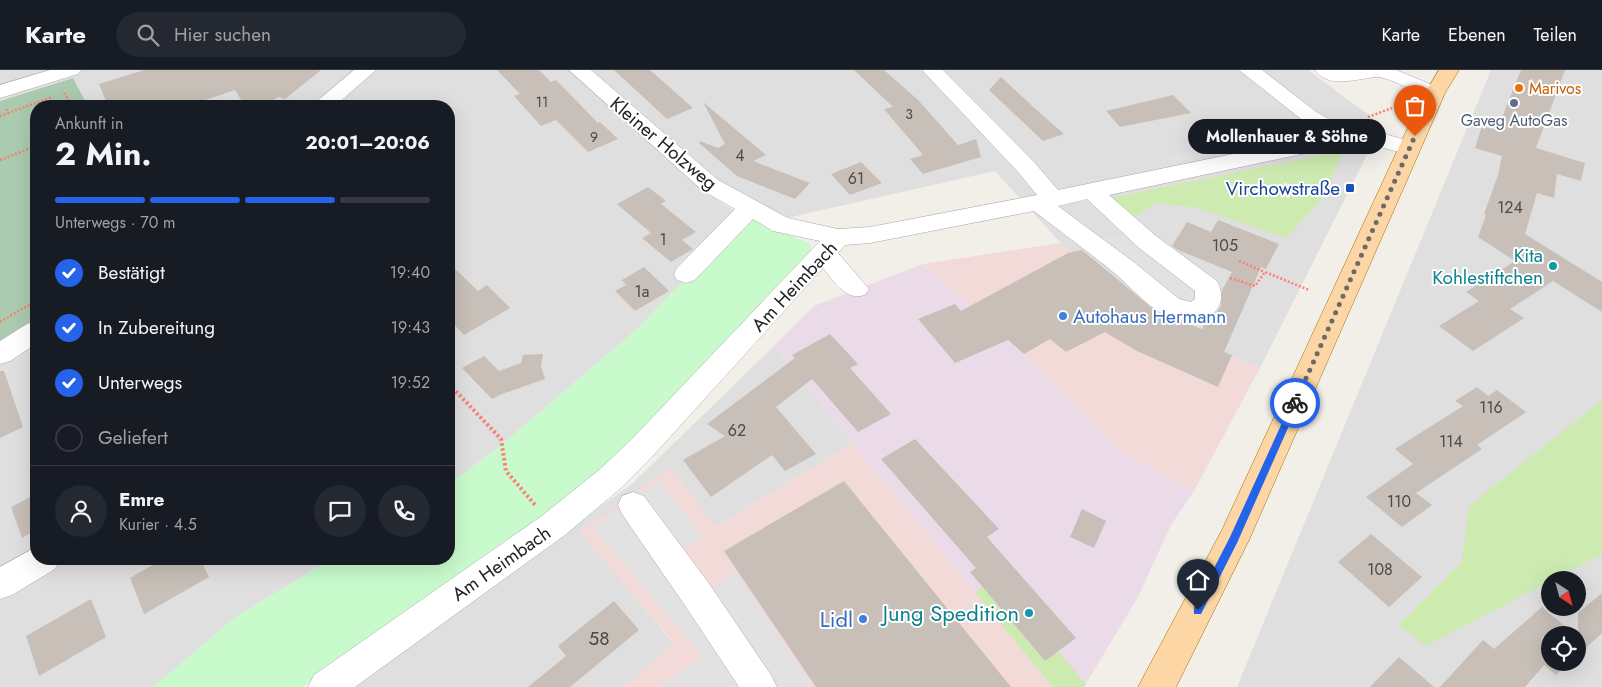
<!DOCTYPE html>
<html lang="de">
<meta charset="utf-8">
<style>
:root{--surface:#171b24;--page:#242831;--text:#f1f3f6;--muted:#9ea1a6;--line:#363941;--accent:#2563eb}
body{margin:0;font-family:Jost,sans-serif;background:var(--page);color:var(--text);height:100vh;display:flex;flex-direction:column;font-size:19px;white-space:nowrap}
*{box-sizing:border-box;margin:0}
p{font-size:16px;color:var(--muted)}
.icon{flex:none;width:28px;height:28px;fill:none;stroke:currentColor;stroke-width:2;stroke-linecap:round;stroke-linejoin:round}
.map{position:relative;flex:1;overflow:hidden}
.panel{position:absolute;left:30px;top:30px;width:425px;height:465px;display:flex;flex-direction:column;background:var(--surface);border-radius:20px;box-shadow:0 5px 20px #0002}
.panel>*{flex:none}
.needle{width:32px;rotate:144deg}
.controls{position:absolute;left:1541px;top:501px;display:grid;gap:10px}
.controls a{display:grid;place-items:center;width:45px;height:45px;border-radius:50%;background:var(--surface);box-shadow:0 5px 20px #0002;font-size:25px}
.pin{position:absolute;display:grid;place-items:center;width:42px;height:42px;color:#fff;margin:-51px -21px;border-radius:50% 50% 50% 0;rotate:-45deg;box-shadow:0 0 5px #0007}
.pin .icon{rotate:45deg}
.courier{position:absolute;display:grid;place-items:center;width:50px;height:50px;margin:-25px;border:4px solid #2563eb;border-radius:50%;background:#fff;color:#222;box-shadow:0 1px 6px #0007}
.bubble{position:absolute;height:35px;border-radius:18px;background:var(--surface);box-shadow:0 5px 20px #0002;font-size:16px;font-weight:700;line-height:35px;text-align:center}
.head em{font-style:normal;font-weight:700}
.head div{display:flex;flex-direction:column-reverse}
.head{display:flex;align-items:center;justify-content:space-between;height:85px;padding:0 25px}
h1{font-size:32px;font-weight:700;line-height:38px}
.bar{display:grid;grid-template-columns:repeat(4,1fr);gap:8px 5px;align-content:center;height:60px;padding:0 25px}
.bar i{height:6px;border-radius:4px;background:var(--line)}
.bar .active{background:var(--accent)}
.bar p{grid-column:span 4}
.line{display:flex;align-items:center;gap:12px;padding:0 25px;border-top:1px solid var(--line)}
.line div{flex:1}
.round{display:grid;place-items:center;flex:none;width:52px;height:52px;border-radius:26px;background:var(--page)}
ol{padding:0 25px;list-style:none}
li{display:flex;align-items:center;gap:15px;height:55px}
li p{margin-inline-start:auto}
li .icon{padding:5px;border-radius:50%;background:var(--accent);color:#fff;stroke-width:4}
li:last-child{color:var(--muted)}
li i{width:28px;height:28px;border:2px solid var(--line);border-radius:50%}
header{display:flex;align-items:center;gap:30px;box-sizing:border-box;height:70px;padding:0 25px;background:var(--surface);border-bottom:1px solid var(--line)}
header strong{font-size:24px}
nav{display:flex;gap:28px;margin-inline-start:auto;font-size:18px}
.search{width:350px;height:45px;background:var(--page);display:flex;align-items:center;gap:12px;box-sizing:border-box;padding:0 18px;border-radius:28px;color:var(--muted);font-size:19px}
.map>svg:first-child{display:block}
.residential{fill:#e0dfdf;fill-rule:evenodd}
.commercial{fill:#f2dad9}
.industrial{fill:#ebdbe8}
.grass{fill:#cdebb0}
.cemetery{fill:#aacbaf}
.park{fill:#c8facc}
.parking{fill:#e2e2e2}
.building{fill:#c7bfb8}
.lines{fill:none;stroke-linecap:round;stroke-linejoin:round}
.minor-casing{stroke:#a9a9a9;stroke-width:1}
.major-casing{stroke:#a06b00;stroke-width:1}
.path-far1{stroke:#fa8072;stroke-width:2.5;stroke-dasharray:2 2;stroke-linecap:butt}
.path{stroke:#fa8072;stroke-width:4;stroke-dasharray:2.5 2.5;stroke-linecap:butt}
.minor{fill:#fff;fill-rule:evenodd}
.major{fill:#fcd6a4;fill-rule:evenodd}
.route{fill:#2563eb}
.done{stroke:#6b6a68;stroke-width:5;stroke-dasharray:0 9}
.food-dot{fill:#e8710a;stroke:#fff;stroke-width:2}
.service-dot{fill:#5c6f8a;stroke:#fff;stroke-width:2}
.transit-dot{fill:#1a4fb4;stroke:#fff;stroke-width:2}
.culture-dot{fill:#0f9aa8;stroke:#fff;stroke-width:2}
.shop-dot{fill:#3f7fe0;stroke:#fff;stroke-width:2}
.labels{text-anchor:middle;stroke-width:4;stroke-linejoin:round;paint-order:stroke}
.far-number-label{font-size:14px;fill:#4b4948}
.far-food-label{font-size:16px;fill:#c56008;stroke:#fff;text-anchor:start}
.far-service-label{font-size:16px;fill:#4e5e75;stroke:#fff}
.number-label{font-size:16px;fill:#4b4948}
.street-label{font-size:19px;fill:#222;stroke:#fff}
.transit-label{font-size:19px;fill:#164399;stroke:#fff;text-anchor:end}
.culture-label{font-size:19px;fill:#0d838f;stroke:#fff;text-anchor:end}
.shop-label{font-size:19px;fill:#366cbe;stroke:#fff;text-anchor:start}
.near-number-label{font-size:19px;fill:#4b4948}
.near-culture-label{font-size:22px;fill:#0d838f;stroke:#fff;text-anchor:end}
.near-shop-label{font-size:22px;fill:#366cbe;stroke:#fff;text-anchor:end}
</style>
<header>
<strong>Karte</strong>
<div class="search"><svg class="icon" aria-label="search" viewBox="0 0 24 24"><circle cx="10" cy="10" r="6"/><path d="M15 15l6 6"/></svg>Hier suchen</div>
<nav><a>Karte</a><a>Ebenen</a><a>Teilen</a></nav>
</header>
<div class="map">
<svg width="1602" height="617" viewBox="0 0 1602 617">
<rect width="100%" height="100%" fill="#f2efe9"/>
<g class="residential">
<path d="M0 0H356L313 36H88L73 8 0 31Z"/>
<path d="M373 0H572L625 46 684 104 706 123 745 147 636 260 504 373 449 414V36H332Z"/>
<path d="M585 0H1308L1382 55 1260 298 1155 255 1069 182 995 101 778 150 712 114Z"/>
<path d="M1491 0H1602V617H1237ZM1550 510H1578V538H1550ZM1550 565H1578V592H1550Z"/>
<path d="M36 268V489H332L237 546 153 617H0V290Z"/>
<path d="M774 276 853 373 715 457 580 462 674 574 623 617H351L633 413Z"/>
</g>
<g class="commercial">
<path d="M1060 173 1155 255 1260 298 1194 421 1122 383 1024 284 923 194Z"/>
<path d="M853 373 1052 617H623L674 573 579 462 671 397 715 457Z"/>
</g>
<path class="industrial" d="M923 194 1024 284 1122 383 1194 421 1171 455 1138 527 1084 617H1052L774 276 814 236Z"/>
<g class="grass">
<path d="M1343 81 1325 125 1287 168 1197 138 1157 133 1129 150 1105 129Z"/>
<path d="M1602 330V484L1426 576 1399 555 1462 492 1469 436Z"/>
<path d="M983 517 1045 591 1058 581 1086 614 1084 617H1052L975 522Z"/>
</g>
<path class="cemetery" d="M73 8 88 36H36V254L0 277V31Z"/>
<path class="park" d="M745 147 809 173 813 184 662 344 578 423 302 617H153L237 546 332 489H449V414L504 373 636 260Z"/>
<g class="parking">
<path d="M1249 71 1255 76 1173 93 1167 86Z"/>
<path d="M1147 162 1225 214 1202 259 1164 242 1083 171Z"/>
<path d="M660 411 702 467 670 486 699 525 736 502 813 617H658L703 587 593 457Z"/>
</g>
<g class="building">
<path d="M144 0H321L285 29 278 27 266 36H245L235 20 187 36H108L99 14Z"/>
<path d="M497 0H539L551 12 556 10 598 53 600 52 618 69 588 82 556 50 541 56 514 26 520 24Z"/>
<path d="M614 0H650L693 38 667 49Z"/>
<path d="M854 0H884L918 30 958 75 976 69 981 87 923 104 910 89 923 85 884 39 893 37Z"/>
<path d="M1521 0H1565L1536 78 1585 93 1581 111 1557 104 1554 128 1537 123 1525 164 1602 212V242L1553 211 1510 239 1524 248 1473 281 1439 256 1479 231 1466 222 1515 191 1478 167 1486 145 1484 144 1498 105 1502 86 1475 78 1482 56 1497 60Z"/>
<path d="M1001 7 1041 44 1064 64 1043 71 989 20Z"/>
<path d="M1173 25 1191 43 1120 57 1106 41Z"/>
<path d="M703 32 766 85 753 91 810 113 795 129 737 106 699 73 700 71 718 78 725 74Z"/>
<path d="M861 92 882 113 850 125 831 104Z"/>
<path d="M648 117 666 131 661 134 696 162 682 170 693 179 671 192 642 168 651 163 617 134Z"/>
<path d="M1218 150 1279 174 1266 199 1261 197 1224 282 1232 285 1218 317 1135 280 1105 262 1066 282 1050 269 1024 284 1008 270 955 293 918 249 955 234 961 241 1068 183 1082 180 1158 243 1202 259 1207 249 1215 244 1221 237 1222 220 1232 202 1178 180 1172 176 1187 152 1211 162Z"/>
<path d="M449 193 478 221 487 215 510 238 464 265 449 249Z"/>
<path d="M644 197 669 221 635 241 615 221 626 215 622 210Z"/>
<path d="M830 264 858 294 850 298 891 344 858 362 812 309 776 337 816 384 785 401 772 385 711 427 683 390 725 366 707 354 795 288 792 285Z"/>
<path d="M543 284 541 296 545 309 502 324 492 329 462 298 484 286 499 301 521 293 523 285Z"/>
<path d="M0 301H4L23 357 0 368Z"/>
<path d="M1477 317 1488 326 1497 320 1526 342 1477 375 1482 379 1416 423 1432 435 1402 457 1366 427 1413 394 1395 379 1463 336 1455 331Z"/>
<path d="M915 369 999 459 987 467 1076 568 1045 591 970 502 976 498 881 389Z"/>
<path d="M844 411 1011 617H816L724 481Z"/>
<path d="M36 424V460L22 468 11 437Z"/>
<path d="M1082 439 1106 451 1094 478 1070 467Z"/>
<path d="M1371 464 1422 507 1389 537 1338 492Z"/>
<path d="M163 489H200L209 507 144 544 130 508Z"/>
<path d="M1602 523V563L1578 585V543Z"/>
<path d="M91 529 106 567 39 606 26 566Z"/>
<path d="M614 531 639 560 570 617H528L566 586 558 576Z"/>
<path d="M1542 537 1575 565H1550V592H1569L1556 605 1544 595 1525 617H1440L1483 570 1494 579Z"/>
<path d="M1399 587 1434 617H1370Z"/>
</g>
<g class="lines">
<defs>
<g id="minor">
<path d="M50 0H81L78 4 0 28V15Z"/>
<path d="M354 0H376L335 36H313L316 32Z"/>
<path d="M569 0H591L718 110 788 148 838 159 870 157 1037 125 1018 102 922 0H943L1034 92 1058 120 1325 65 1301 49 1239 0H1262L1315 41 1349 61H1373L1418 73 1421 78 1418 83 1410 85 1373 75H1344L1109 125 1156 166 1217 211C1221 218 1223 228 1219 236 1208 256 1181 252 1164 244 1151 239 1130 217 1119 207 1092 184 1062 163 1034 141L870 173 845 175 838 183 869 219 865 225C845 231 835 212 823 198L651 388 621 418 565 465 355 617H308L314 605 543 445 599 400 631 370 820 171 773 161 753 149 695 210 686 213 677 210 674 204 677 198 735 139 702 120ZM1087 129 1139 178 1195 221V229L1191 232 1179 229 1135 193 1058 136Z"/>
<path d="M1315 0H1396L1442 19 1445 23 1442 27 1435 29C1420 25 1390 7 1377 7 1358 8 1329 20 1315 0Z"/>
<path d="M36 251V274L10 291 0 294V271L27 254Z"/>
<path d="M633 422 644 426 710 515 771 605 777 617H739L686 537 622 444 618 435 622 426Z"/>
<path d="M36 477V489H60L55 499 12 525 0 529V497Z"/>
</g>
<path id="major" d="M1439 0H1459L1445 23 1432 53 1249 470 1176 617H1138L1222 460 1410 53 1425 23Z"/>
</defs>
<use href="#minor" class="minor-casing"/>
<use href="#major" class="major-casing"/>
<g class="path-far1">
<path d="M64 23 73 36"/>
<path d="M6 39 8 43 52 27"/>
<path d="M0 46 8 43"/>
<path d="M1368 47 1392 38"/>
<path d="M0 90 36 76"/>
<path d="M1239 191 1265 202"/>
<path d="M1230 208 1255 216 1265 202 1309 220"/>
<path d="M0 252 36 231"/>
</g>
<path class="path" d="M449 314 501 369 506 401 536 436"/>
<use href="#minor" class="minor"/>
<use href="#major" class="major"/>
</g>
<path class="route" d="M1295 329 1299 333 1237 473 1201 544H1194V537L1230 467 1291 333Z"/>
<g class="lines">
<path class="done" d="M1295 333 1415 66"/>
</g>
<circle class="food-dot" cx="1519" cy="18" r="5"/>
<circle class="service-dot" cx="1514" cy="33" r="5"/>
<rect class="transit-dot" x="1345" y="113" width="10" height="10" rx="2.5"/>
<g class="culture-dot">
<circle cx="1553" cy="196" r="5"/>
<circle cx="1029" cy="543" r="5"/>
</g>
<g class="shop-dot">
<circle cx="1063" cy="246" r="5"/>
<circle cx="863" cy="549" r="5"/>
</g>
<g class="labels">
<g class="far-number-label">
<text x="542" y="37">11</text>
<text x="909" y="49">3</text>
<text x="594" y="72">9</text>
</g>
<g class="far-food-label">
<text x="1529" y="24">Marivos</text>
</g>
<g class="far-service-label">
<text x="1514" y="56">Gaveg AutoGas</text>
</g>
<g class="number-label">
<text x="740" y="91">4</text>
<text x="856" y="114">61</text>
<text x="1510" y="143">124</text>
<text x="663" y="175">1</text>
<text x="1225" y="181">105</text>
<text x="642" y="227">1a</text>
<text x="1491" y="343">116</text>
<text x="737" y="366">62</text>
<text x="1451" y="377">114</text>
<text x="1399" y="437">110</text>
<text x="1380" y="505">108</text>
</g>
<g class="street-label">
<text transform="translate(664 73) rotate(40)" y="7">Kleiner Holzweg</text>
<text transform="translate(794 216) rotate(-47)" y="7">Am Heimbach</text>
<text transform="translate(501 493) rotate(-35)" y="7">Am Heimbach</text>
</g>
<g class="transit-label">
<text x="1340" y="125">Virchowstraße</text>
</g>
<g class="culture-label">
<text x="1543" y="192">Kita<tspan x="1543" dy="22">Kohlestiftchen</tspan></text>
</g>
<g class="shop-label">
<text x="1073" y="253">Autohaus Hermann</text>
</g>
<g class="near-number-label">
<text x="599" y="575">58</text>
</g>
<g class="near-culture-label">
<text x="1019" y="551">Jung Spedition</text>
</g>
<g class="near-shop-label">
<text x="853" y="557">Lidl</text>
</g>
</g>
</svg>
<div class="controls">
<a><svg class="needle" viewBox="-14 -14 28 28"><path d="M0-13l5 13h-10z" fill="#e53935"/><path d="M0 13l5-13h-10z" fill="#9ea1a6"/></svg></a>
<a><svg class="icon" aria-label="locate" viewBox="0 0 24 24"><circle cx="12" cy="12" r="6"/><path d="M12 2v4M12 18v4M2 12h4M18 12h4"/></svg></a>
</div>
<div class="pin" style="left:1415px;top:66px;background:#ea580c"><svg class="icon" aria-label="bag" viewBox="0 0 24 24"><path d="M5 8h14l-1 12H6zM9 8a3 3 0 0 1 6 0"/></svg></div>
<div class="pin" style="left:1198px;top:540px;background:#1f2937"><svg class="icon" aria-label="home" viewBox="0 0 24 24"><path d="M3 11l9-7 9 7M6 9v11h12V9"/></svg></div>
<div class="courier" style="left:1295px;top:333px"><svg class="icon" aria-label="bike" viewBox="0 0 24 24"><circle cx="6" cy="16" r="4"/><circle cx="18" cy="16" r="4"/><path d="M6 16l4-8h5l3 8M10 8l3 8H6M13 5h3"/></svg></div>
<div class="bubble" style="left:1188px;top:49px;width:198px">Mollenhauer &amp; Söhne</div>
<section class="panel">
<div class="head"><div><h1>2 Min.</h1><p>Ankunft in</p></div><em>20:01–20:06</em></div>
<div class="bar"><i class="active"></i><i class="active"></i><i class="active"></i><i></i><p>Unterwegs · 70 m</p></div>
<ol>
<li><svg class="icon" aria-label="check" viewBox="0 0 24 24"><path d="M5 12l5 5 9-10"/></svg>Bestätigt<p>19:40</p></li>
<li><svg class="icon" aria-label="check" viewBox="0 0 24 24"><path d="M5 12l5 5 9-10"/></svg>In Zubereitung<p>19:43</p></li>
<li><svg class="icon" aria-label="check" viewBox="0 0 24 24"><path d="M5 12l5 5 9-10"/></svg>Unterwegs<p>19:52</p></li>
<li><i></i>Geliefert</li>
</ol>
<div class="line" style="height:90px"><a class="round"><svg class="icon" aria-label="person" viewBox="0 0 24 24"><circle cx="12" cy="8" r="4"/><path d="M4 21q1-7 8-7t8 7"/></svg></a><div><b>Emre</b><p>Kurier · 4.5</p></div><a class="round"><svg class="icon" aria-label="chat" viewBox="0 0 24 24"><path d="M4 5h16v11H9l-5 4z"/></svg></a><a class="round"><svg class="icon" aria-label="phone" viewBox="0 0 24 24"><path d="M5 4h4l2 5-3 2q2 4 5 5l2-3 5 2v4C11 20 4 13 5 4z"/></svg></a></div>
</section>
</div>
